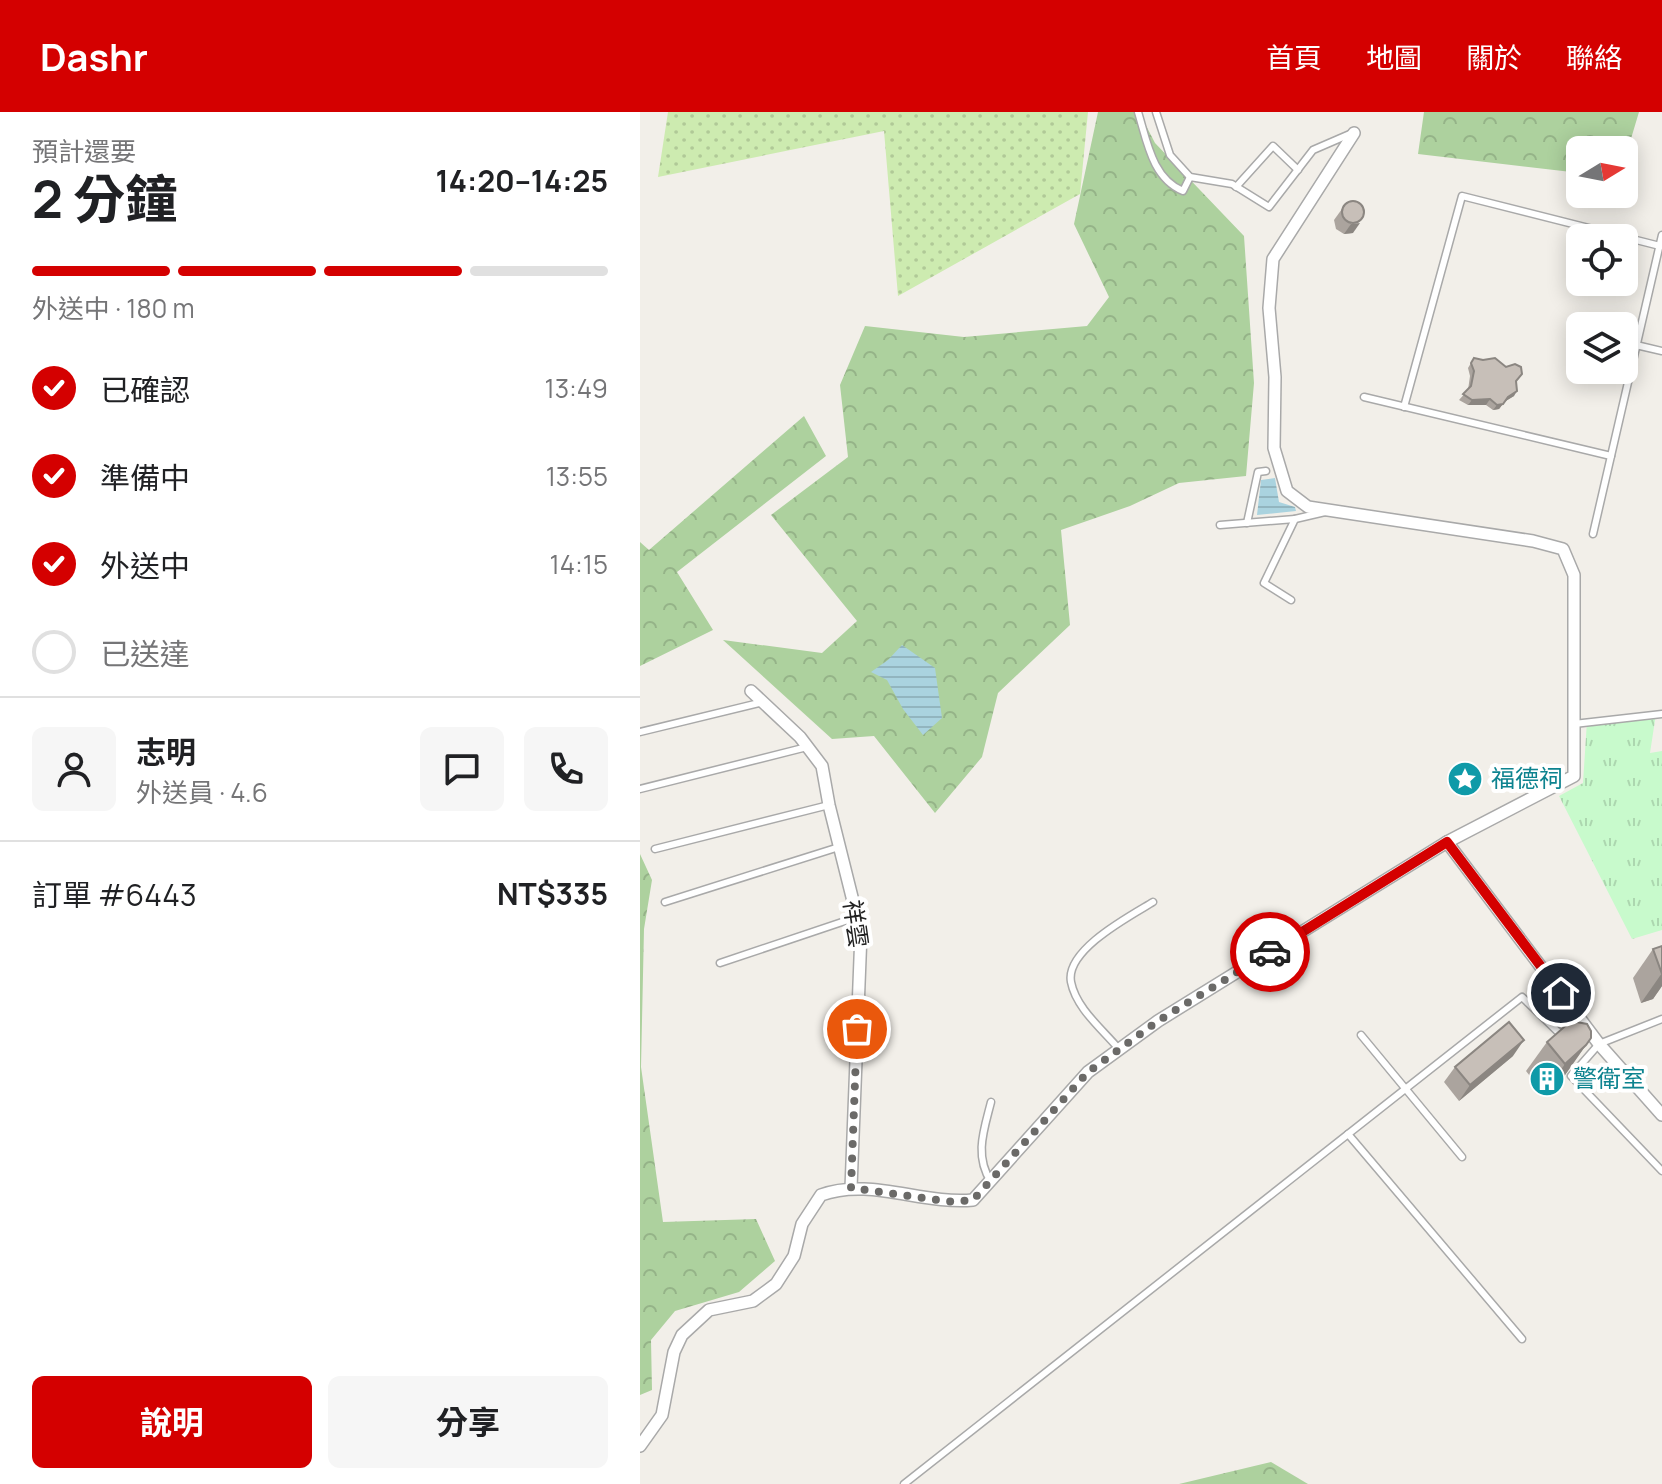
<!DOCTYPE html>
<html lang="zh-TW">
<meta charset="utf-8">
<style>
:root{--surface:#fff;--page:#f6f6f6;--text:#202124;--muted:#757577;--line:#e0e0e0;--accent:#d40000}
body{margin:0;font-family:Manrope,"Noto Sans TC",sans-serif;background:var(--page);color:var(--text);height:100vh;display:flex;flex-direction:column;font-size:30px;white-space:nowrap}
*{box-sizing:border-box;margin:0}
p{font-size:26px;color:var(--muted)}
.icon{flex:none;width:44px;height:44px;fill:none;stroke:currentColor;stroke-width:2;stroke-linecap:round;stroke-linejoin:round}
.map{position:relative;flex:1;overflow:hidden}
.details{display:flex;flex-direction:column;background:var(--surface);width:640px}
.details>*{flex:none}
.needle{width:52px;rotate:80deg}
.buttons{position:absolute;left:926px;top:24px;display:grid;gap:16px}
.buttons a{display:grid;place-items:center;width:72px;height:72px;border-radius:12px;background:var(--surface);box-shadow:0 4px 20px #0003;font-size:40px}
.pin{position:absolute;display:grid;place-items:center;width:68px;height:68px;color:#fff;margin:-34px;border:4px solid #fff;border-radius:50%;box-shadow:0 2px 8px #0007}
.courier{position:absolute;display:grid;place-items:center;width:80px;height:80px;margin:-40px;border:6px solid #d40000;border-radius:50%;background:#fff;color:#222;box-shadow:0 2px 10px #0007}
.overview em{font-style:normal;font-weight:700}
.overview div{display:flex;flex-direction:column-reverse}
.overview{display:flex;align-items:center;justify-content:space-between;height:136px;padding:0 32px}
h1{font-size:52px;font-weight:700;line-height:60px}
.bar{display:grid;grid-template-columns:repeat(4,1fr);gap:12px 8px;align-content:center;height:96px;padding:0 32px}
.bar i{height:10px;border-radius:6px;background:var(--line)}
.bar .current{background:var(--accent)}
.bar p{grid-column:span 4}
.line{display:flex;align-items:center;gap:20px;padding:0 32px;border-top:2px solid var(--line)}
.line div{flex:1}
.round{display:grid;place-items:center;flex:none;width:84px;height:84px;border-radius:12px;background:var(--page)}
ol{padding:0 32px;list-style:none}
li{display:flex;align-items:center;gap:24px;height:88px}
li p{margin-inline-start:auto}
li .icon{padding:8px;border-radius:50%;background:var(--accent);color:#fff;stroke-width:4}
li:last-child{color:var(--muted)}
li i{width:44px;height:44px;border:4px solid var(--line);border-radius:50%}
.primary-button{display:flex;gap:16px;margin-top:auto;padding:16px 32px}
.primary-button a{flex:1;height:92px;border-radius:12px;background:var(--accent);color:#fff;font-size:32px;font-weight:700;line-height:92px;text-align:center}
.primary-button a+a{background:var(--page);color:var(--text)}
header{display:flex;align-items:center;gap:48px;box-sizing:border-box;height:112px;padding:0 40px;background:var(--accent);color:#fff}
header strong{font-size:38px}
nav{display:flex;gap:44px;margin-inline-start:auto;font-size:28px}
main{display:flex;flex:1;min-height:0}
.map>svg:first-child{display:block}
.grass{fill:url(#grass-dots)}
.forest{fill:url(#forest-crowns)}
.park{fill:url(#park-tufts)}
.water{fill:url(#water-rules)}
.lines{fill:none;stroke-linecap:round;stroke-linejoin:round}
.lane-casing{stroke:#a9a9a9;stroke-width:9}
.street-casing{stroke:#a9a9a9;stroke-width:14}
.lane{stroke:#fff;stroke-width:6}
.street{stroke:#fff;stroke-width:11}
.wall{fill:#aba49e}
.shaded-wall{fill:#8b8681}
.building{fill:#c7bfb8;stroke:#8b8681;stroke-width:2}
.done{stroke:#6b6a68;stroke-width:8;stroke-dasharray:0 14.4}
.route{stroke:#d40000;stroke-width:10}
.labels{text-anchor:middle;stroke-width:8;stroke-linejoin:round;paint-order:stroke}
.culture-label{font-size:24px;fill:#0d838f;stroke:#fff;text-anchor:start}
.street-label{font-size:24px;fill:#222;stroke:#fff}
</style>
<header>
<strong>Dashr</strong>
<nav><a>首頁</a><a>地圖</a><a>關於</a><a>聯絡</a></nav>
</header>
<main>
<section class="details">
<div class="overview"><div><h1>2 分鐘</h1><p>預計還要</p></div><em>14:20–14:25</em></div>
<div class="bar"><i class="current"></i><i class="current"></i><i class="current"></i><i></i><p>外送中 · 180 m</p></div>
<ol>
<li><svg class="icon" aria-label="check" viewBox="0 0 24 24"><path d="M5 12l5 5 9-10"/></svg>已確認<p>13:49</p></li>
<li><svg class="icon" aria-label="check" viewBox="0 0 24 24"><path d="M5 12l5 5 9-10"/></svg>準備中<p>13:55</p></li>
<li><svg class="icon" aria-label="check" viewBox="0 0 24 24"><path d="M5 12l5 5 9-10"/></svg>外送中<p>14:15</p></li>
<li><i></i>已送達</li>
</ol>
<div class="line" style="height:144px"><a class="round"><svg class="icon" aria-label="person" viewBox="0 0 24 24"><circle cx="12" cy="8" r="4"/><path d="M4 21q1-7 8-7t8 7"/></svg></a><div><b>志明</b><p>外送員 · 4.6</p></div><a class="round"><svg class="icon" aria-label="chat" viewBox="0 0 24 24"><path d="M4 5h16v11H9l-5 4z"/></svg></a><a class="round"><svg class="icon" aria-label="phone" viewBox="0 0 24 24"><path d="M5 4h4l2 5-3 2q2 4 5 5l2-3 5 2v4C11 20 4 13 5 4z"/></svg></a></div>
<div class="line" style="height:104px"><div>訂單 #6443</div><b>NT$335</b></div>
<div class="primary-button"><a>說明</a><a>分享</a></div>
</section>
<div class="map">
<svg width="1022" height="1372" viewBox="0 0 1022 1372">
<defs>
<pattern id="grass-dots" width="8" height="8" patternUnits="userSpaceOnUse" patternTransform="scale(2)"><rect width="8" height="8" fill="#cdebb0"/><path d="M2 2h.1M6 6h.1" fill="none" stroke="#b0c997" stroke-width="1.8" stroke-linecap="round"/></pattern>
<pattern id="forest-crowns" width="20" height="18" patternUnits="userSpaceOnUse" patternTransform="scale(2)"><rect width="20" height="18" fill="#add19e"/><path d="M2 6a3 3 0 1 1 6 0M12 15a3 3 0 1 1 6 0" fill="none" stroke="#95b388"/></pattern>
<pattern id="park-tufts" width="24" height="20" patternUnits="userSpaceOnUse" patternTransform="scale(2)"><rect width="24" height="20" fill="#c8facc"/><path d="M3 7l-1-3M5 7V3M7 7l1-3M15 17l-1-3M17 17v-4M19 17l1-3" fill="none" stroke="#acd6af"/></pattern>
<pattern id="water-rules" width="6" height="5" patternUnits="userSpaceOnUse" patternTransform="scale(2)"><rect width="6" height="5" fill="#aad3df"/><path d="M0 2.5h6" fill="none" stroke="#92b5bf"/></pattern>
</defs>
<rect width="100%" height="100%" fill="#f2efe9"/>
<path class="grass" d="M28 0H448L440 82 258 184 244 19 18 65Z"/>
<g class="forest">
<path d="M458 0H499L515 31 604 124 614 271 606 364 539 371 490 394 421 418 430 513 358 581 342 645 295 701 234 624 192 627 83 528 182 541 217 509 131 403 208 345 200 273 225 214 324 225 447 214 469 185 434 112Z"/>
<path d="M784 0H999L984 50V38H940V61L778 42Z"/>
<path d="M164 304 186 344 37 460 73 518 0 554V430L9 438Z"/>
<path d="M0 742 12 768 4 817 1 955 23 1110 116 1107 135 1149 99 1180 35 1199 11 1228 12 1278 0 1283Z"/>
<path d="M631 1350 668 1372H539Z"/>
</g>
<path class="park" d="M1016 602 1010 641 1022 639V818L992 827 919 684 943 671 947 609Z"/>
<g class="water">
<path d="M635 366 639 390 655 395 656 399 617 403 621 368Z"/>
<path d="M262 533 295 556 302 606 283 623 263 597 247 568 231 560 248 548Z"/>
</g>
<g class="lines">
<defs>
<g id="lane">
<path d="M498 0C507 29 512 66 543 79L550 65"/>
<path d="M516 0 530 43 550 65 592 72 629 95 673 38 710 22"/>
<path d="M596 75 633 34 658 58"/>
<path d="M996 233 1022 239"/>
<path d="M724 285 971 344"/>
<path d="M764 295 822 84 1020 134"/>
<path d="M607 411 618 360 626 359"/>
<path d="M580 413 655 407"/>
<path d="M953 422 1022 123"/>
<path d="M651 488 624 471 655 407 685 400"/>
<path d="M934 612 1022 602"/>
<path d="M0 620 123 590"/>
<path d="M0 677 167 635"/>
<path d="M15 737 189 693"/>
<path d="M25 790 199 735"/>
<path d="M80 851 217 805"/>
<path d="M1022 907 959 932 931 964 1022 1059"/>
<path d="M721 923 822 1045"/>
<path d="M478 936C462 917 436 896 431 870 425 838 490 804 513 790"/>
<path d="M708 1022 882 1227"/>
<path d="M351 1070C334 1043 344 1018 351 990"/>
<path d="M264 1372 882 885 917 919 925 922"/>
</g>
<g id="street">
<path d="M111 579 160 625 182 654 189 693 221 821 211 1076"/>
<path d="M807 730 959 932 1022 1003"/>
<path d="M0 1334 22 1303 34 1240 42 1223 69 1198 113 1189 136 1172 154 1144 162 1112 181 1083C229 1065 283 1093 333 1088L448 960 518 909 807 730 934 664V463L923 437 893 429 668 395 647 379 634 336 635 265 629 196 633 147 714 21"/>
</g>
</defs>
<use href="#lane" class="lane-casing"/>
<use href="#street" class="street-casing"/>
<use href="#lane" class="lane"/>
<use href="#street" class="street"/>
</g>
<g class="wall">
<path d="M707 90 713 121 704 122 696 117 694 108Z"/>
<path d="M834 246 876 270 874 284 864 290 859 297 853 298 846 293H828L819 288 828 278 830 264 828 256Z"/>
<path d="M1022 834V874L1013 887 1001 891 993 866 1013 837Z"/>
<path d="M951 926 925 963 904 982 886 959 907 930Z"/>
<path d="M873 944 819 989 804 970 815 955Z"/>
</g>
<g class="shaded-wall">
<path d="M720 111 713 121 704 122 711 112Z"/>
<path d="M877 279 874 284 864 290 868 285Z"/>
<path d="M850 287 846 293H828L832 288Z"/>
<path d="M863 292 859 297 853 298 857 293Z"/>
<path d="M1022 861V874L1013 887 1001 891Z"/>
<path d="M884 928 873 944 819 989 830 973Z"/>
<path d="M946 933 925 963 904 982 925 952Z"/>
</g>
<g class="building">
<circle cx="713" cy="100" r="11"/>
<path d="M834 246 843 248 855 246 866 255 875 252 881 255 882 262 876 269 877 279 868 285 863 292 857 293 850 287 832 288 823 282 831 274 834 259 831 251Z"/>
<path d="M1022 834V862L1013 837Z"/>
<path d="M931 909 947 912 951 919V926L946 933 925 952 907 930Z"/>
<path d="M869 910 884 928 830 973 815 955Z"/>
</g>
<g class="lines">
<path class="done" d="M217 917 211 1076 313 1090 333 1088 448 960 518 909 630 840"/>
<path class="route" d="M630 840 807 730 921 881"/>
</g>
<defs>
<symbol id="sight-disc" viewBox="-11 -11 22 22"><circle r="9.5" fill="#0f9aa8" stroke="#fff"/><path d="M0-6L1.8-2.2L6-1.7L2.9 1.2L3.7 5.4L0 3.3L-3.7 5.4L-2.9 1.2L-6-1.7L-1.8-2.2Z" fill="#fff"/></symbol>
<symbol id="building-disc" viewBox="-11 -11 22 22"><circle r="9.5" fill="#0f9aa8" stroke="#fff"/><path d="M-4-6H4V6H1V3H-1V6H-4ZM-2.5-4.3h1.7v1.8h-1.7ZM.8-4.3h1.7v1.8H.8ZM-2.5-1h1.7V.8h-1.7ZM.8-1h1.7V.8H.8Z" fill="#fff"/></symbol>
</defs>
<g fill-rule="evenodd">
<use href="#sight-disc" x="805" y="647" width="40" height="40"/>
<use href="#building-disc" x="887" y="947" width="40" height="40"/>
</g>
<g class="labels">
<g class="culture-label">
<text x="851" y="675">福德祠</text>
<text x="933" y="975">警衛室</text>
</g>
<g class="street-label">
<text transform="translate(215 812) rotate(82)" y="8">祥雲</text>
</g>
</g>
</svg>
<div class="buttons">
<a><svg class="needle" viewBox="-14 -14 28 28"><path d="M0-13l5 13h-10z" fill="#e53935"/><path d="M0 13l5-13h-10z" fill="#757577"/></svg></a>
<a><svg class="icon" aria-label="locate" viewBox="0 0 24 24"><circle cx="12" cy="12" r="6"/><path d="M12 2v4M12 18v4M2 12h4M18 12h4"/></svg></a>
<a><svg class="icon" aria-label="layers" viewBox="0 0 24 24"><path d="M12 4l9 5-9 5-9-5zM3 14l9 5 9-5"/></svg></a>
</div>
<div class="pin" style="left:217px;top:917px;background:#ea580c"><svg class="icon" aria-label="bag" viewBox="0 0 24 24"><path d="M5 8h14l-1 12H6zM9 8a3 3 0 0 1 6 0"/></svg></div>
<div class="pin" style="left:921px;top:881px;background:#1f2937"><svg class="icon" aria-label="home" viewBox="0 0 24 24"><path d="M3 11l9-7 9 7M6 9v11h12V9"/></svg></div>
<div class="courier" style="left:630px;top:840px"><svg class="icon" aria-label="car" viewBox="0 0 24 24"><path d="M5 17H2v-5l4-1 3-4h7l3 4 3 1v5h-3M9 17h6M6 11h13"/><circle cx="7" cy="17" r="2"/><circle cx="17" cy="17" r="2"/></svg></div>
</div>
</main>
